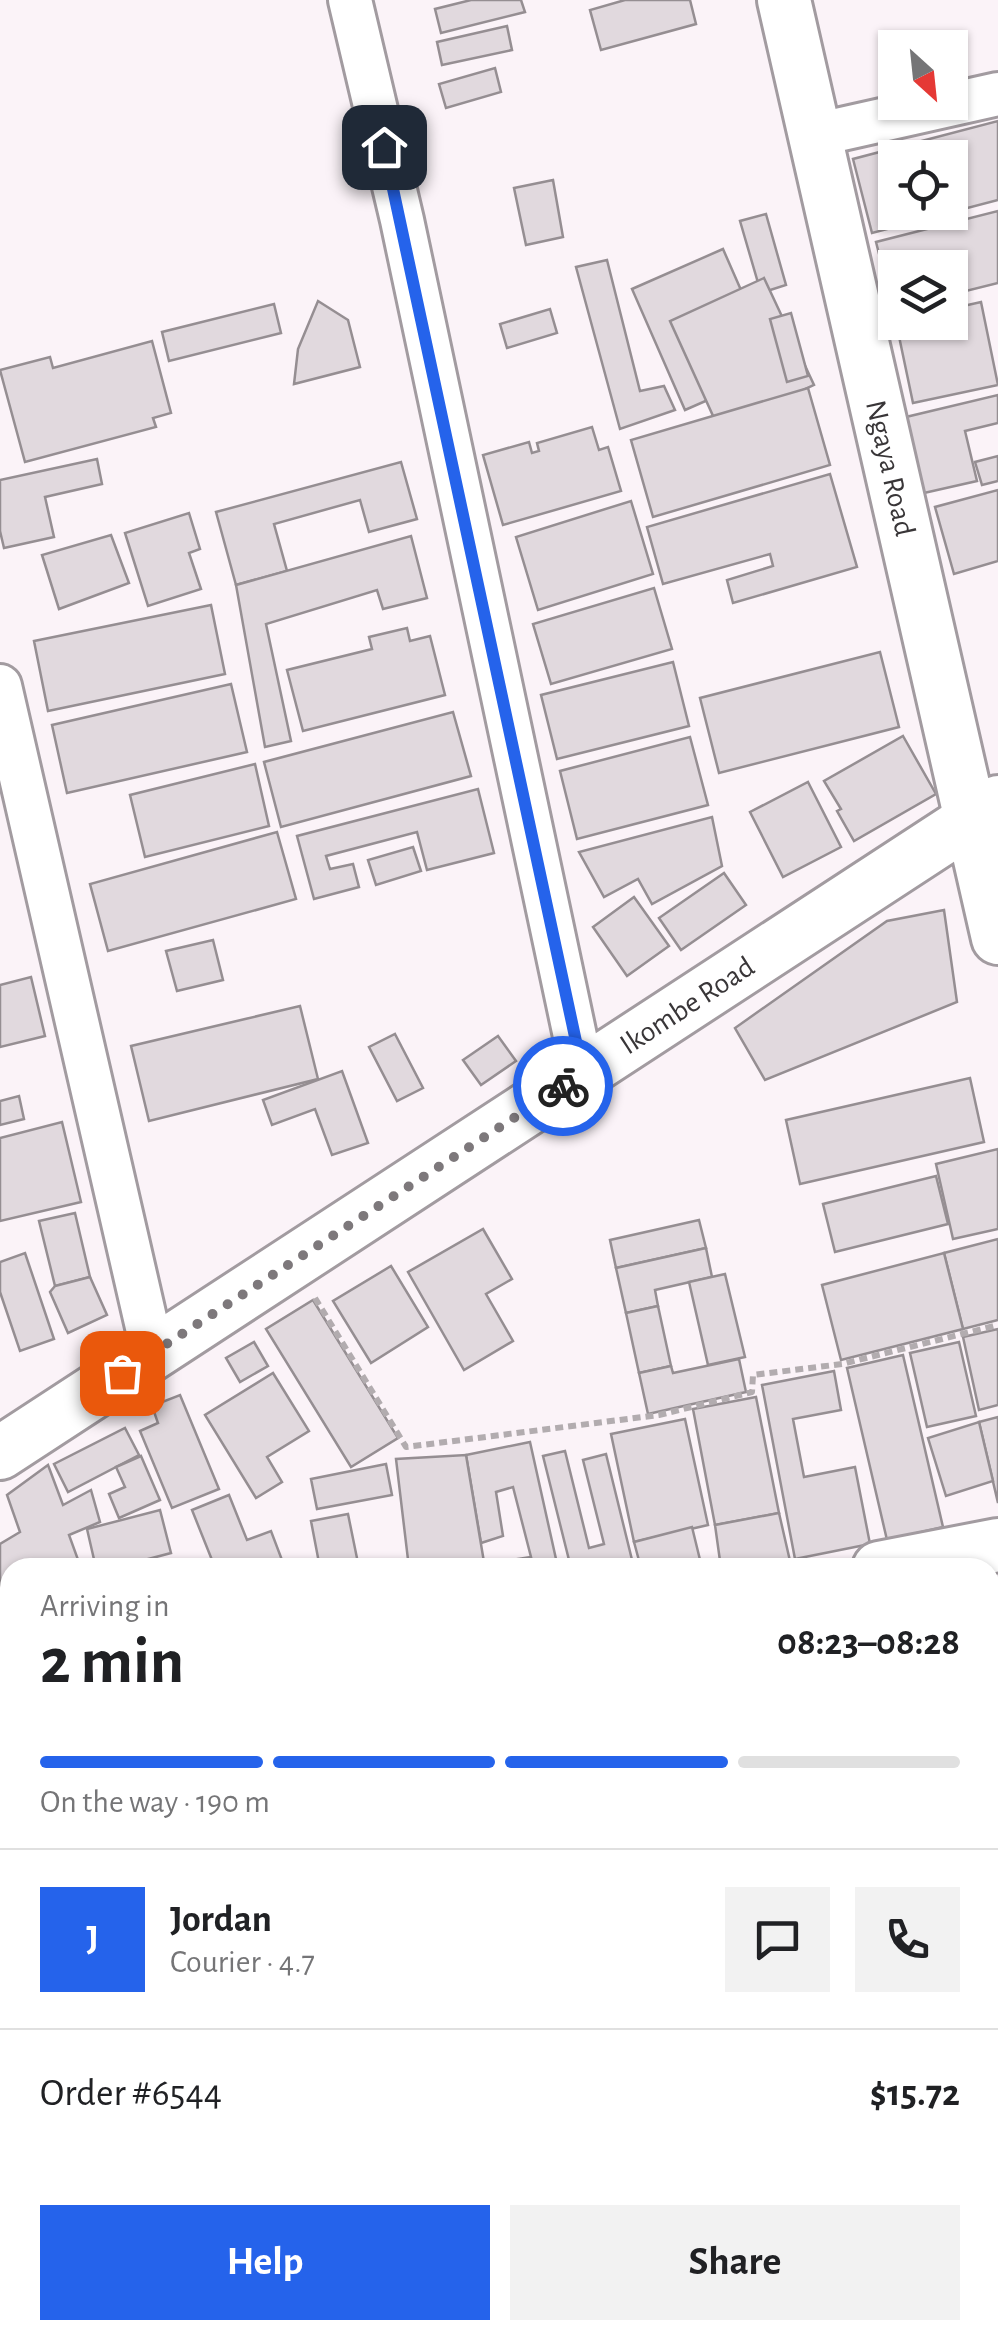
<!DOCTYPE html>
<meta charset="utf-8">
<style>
:root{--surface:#fff;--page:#f2f2f2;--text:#202124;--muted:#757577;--line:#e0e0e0;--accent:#2563eb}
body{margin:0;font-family:"Alegreya Sans",sans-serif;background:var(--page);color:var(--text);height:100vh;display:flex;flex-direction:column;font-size:38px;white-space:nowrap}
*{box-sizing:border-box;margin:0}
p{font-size:32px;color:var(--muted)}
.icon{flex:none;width:55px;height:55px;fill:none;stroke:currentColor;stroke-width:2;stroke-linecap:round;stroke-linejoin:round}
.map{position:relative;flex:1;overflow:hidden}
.side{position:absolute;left:0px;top:1558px;width:1000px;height:782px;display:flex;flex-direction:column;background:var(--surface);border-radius:30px 30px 0 0;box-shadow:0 2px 8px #0004}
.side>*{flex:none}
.needle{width:65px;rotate:153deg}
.controls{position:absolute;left:878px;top:30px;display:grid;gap:20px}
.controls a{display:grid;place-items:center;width:90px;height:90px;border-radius:0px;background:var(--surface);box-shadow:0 2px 8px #0004;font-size:50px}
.pin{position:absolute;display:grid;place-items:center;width:85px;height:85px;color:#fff;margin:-42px;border-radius:20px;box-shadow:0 5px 15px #0006}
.courier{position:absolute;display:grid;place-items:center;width:100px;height:100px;margin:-50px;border:8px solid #2563eb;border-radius:50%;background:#fff;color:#222;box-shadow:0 2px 12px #0007}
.head em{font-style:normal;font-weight:700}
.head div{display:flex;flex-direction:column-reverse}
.head{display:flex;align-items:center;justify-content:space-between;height:170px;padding:0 40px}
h1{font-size:65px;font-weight:700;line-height:75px}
.bar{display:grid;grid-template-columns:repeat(4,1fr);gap:15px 10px;align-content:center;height:120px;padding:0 40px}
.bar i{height:12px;border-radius:8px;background:var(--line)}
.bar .on{background:var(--accent)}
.bar p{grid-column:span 4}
.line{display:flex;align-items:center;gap:25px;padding:0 40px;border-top:2px solid var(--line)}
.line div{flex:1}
.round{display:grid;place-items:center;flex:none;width:105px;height:105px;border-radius:0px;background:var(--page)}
.cta{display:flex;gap:20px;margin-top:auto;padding:20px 40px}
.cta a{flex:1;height:115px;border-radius:0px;background:var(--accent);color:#fff;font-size:40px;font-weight:700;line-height:115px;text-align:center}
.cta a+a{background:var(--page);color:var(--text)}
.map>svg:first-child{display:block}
.building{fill:#e1d9de;stroke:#958e92;stroke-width:2.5;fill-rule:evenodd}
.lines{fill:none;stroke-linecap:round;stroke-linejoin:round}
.minor-casing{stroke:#a29ba0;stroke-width:48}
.tertiary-casing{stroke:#a29ba0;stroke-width:58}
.path{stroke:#b2acaf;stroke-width:6;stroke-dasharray:8 5;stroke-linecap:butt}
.minor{stroke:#fff;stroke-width:42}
.tertiary{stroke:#fff;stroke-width:52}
.done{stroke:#7d787b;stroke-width:10;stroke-dasharray:0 18}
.route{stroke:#2563eb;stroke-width:12}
.labels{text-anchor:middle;stroke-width:9;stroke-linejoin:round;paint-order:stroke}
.street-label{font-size:30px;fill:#393638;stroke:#fbf3f8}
</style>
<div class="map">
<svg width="998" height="2339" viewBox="0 0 998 2339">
<rect width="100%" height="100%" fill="#fbf3f8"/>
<g class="building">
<path d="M471 0H521L525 12 441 33 435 9Z"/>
<path d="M625 0H690L696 24 601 50 590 10Z"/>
<path d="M507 26 512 50 442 65 437 42Z"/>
<path d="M495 68 501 92 446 108 439 84Z"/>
<path d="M998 121V200L872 233 853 159ZM895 158H950V212H895Z"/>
<path d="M553 180 563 237 526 245 514 188Z"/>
<path d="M998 211V283L950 295V268H895L893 309 876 242Z"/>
<path d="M766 214 786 285 761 293 740 221Z"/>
<path d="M723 249 776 370 685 410 632 289Z"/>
<path d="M607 260 640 391 664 386 675 410 620 429 576 267Z"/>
<path d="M764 278 814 385 719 429 670 321Z"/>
<path d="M318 301 348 320 360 367 294 384 298 349Z"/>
<path d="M981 302 998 385 913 403 896 322H950V309Z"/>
<path d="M274 304 281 333 169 361 162 332Z"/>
<path d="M550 309 557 333 507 348 500 324Z"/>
<path d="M791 313 808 376 787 382 770 319Z"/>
<path d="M152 341 171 413 153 418 156 427 25 462 0 370 50 357 53 368Z"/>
<path d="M808 388 830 465 653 517 631 440Z"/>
<path d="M998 395V423L965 431 977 481 924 493 906 417Z"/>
<path d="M592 427 599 450 608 447 621 491 503 525 483 455 529 442 532 453 539 451 537 443Z"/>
<path d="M998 456V481L982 485 975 462Z"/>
<path d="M97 459 102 484 45 497 54 537 4 548 0 531V480Z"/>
<path d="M401 462 417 519 369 532 360 500 274 524 287 571 236 585 216 512Z"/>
<path d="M830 474 857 567 733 603 727 580 773 566 770 554 663 584 647 527Z"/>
<path d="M998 490V561L954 574 935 507Z"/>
<path d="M631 501 653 574 538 610 516 537Z"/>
<path d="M189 513 200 549 189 553 201 589 148 606 125 533Z"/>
<path d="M111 535 129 583 59 609 42 555Z"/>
<path d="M411 536 427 598 383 609 377 590 266 624 291 741 265 747 236 585Z"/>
<path d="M654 588 672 649 551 684 533 624Z"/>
<path d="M211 605 225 674 48 711 34 641Z"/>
<path d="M407 628 410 641 430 636 445 695 303 731 287 670 372 649 369 637Z"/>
<path d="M880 652 899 727 719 773 700 698Z"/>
<path d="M673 662 689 726 557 759 541 695Z"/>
<path d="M231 684 247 752 67 793 52 725Z"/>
<path d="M453 712 471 776 281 827 264 762Z"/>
<path d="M903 736 936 794 854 841 837 811 841 809 824 781Z"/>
<path d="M690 737 708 805 577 839 560 771Z"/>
<path d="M255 764 269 826 145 857 130 795Z"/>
<path d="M808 782 841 847 783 877 750 812Z"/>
<path d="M478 789 494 853 427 870 417 832 326 856 330 869 353 864 359 887 314 899 297 836Z"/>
<path d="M712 817 722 866 652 904 638 879 604 897 579 852Z"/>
<path d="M277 832 296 899 108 951 90 884Z"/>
<path d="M413 847 421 871 376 885 368 860Z"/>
<path d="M724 873 746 905 681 950 659 918Z"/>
<path d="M634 897 669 946 627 976 593 927Z"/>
<path d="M944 910 957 1002 765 1080 735 1028 887 921Z"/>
<path d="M213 940 223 980 177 991 166 951Z"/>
<path d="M31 977 45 1036 0 1047V985Z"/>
<path d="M300 1006 318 1079 149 1121 131 1046Z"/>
<path d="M395 1034 423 1088 397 1101 369 1047Z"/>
<path d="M498 1036 516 1061 481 1085 463 1060Z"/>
<path d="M342 1071 368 1143 332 1155 315 1109 272 1125 263 1100Z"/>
<path d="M970 1078 984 1142 800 1184 786 1120Z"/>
<path d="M19 1096 24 1119 0 1125V1101Z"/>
<path d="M62 1122 81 1202 0 1221V1138Z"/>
<path d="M998 1149V1229L953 1239 936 1164Z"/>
<path d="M936 1176 948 1224 835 1252 823 1204Z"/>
<path d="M75 1213 90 1277 55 1286 39 1221Z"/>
<path d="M699 1220 706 1248 616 1268 610 1240Z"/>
<path d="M483 1229 512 1279 486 1294 513 1341 464 1370 408 1272Z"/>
<path d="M998 1239V1320L963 1329 944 1253Z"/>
<path d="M706 1248 712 1277 655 1290 658 1306 626 1313 616 1268Z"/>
<path d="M25 1253 54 1339 20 1351 0 1292V1262Z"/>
<path d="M944 1253 963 1329 841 1360 822 1285Z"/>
<path d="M391 1266 428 1327 371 1363 333 1301Z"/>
<path d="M725 1274 745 1357 708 1365 689 1282Z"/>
<path d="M90 1277 107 1315 68 1333 50 1292 55 1286Z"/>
<path d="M313 1300 398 1438 351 1467 266 1329Z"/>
<path d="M658 1306 671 1366 639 1373 626 1313Z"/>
<path d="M998 1329V1405L979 1410 963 1337Z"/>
<path d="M254 1342 268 1366 240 1382 226 1358Z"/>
<path d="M959 1342 976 1416 927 1427 910 1353Z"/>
<path d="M903 1355 943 1527 887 1540 847 1368Z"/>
<path d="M739 1359 746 1392 648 1414 639 1373 671 1366 673 1373Z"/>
<path d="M834 1371 841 1410 793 1419 804 1477 855 1467 870 1544 795 1559 762 1385Z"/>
<path d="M273 1373 309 1431 267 1457 282 1482 256 1498 205 1415Z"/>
<path d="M180 1395 219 1489 172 1508 140 1431 158 1423 152 1406Z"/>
<path d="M756 1397 779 1513 715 1525 693 1409Z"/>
<path d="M998 1417V1503L979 1422Z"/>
<path d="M685 1419 708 1525 634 1542 611 1434Z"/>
<path d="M979 1422 993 1481 946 1496 928 1438Z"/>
<path d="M125 1428 139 1455 68 1492 54 1464Z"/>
<path d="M530 1442 558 1568H494L493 1563 531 1557 513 1487 496 1492 503 1536 481 1543 466 1455Z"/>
<path d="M565 1451 589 1548 604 1544 583 1460 606 1454 634 1568H571L543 1456Z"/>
<path d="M466 1455 485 1568H409L396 1459Z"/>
<path d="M141 1456 160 1500 119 1518 109 1494 125 1487 116 1467Z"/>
<path d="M386 1464 392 1495 317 1509 311 1479Z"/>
<path d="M48 1465 63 1505 91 1490 100 1522 69 1535 81 1568H10V1685L0 1650V1544L20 1532 7 1495Z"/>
<path d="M229 1495 247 1540 271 1531 285 1568H209L214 1565 192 1510Z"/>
<path d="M160 1510 171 1553 114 1568H96L87 1529Z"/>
<path d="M779 1513 790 1561 755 1568H721L715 1525Z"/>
<path d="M348 1514 359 1568H320L311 1521Z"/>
<path d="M692 1527 702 1568H641L634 1542Z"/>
<path d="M998 1590V1686L990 1688V1592Z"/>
<path d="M0 1650 10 1685V1692L0 1694Z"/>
<path d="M998 1696V1752L990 1754V1698Z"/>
<path d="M998 1766V1850H995L990 1829V1768Z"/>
<path d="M10 1790V1835L0 1838V1793Z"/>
<path d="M998 1948V2038L990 2040V1950Z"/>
<path d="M10 2022V2093L0 2095V2025Z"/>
<path d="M6 2210 10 2229V2286L0 2288V2211Z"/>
<path d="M998 2287V2339H942L940 2330H990V2289Z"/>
<path d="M113 2330H240L242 2339H115Z"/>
<path d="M255 2330H363L323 2339H257Z"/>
<path d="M601 2330H657L659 2338 562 2339Z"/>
<path d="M674 2330H857L859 2339H675Z"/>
</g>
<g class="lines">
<defs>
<g id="minor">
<path d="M350 0 402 220 583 1074"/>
<path d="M815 135 998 94"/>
<path d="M0 686 153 1353"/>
<path d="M990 2142 998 2141"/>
<path d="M0 2200 10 2199"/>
<path d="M87 2330 89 2339"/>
<path d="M433 2330 435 2339"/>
<path d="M924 2330 926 2339"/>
</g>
<g id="tertiary">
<path id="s1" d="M784 0 998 938"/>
<path id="s2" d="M0 1453 998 802"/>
<path d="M879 1568 998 1545"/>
<path d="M0 1730 10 1728"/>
</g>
</defs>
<use href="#minor" class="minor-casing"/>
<use href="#tertiary" class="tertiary-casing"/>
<path class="path" d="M315 1298 406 1447 659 1415 752 1392 753 1375 842 1364 998 1325"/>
<use href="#minor" class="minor"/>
<use href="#tertiary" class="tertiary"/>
</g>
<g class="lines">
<path class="done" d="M122 1373 563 1086"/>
<path class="route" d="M384 147 583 1074 563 1086"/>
</g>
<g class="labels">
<g class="street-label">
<text dy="10" stroke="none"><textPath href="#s1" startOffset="480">Ngaya Road</textPath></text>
<text dy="10" stroke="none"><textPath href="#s2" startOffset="820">Ikombe Road</textPath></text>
</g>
</g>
</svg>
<div class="controls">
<a><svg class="needle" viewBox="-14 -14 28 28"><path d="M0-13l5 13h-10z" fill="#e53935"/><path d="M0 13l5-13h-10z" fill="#757577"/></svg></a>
<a><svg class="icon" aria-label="locate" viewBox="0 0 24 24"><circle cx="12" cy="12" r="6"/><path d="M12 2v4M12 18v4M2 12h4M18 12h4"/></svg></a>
<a><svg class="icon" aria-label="layers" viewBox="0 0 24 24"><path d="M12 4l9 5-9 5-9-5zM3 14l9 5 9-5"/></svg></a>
</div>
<div class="pin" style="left:122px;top:1373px;background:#ea580c"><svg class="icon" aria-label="bag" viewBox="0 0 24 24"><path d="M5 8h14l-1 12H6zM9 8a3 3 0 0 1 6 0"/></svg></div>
<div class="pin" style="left:384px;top:147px;background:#1f2937"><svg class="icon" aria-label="home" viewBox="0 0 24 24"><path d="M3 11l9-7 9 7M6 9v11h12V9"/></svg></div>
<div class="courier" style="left:563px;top:1086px"><svg class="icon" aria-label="bike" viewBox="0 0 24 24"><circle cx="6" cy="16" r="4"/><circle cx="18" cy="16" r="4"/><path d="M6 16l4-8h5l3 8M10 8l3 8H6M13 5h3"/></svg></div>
<section class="side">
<div class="head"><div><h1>2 min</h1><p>Arriving in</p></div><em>08:23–08:28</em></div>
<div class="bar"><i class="on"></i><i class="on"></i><i class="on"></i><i></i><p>On the way · 190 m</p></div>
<div class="line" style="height:180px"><b class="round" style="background:var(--accent);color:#fff">J</b><div><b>Jordan</b><p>Courier · 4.7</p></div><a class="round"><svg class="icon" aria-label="chat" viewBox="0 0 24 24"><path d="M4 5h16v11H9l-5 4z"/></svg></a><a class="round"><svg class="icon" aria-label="phone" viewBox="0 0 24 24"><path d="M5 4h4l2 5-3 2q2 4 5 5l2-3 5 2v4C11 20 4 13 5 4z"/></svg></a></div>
<div class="line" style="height:130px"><div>Order #6544</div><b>$15.72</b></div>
<div class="cta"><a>Help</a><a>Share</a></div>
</section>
</div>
